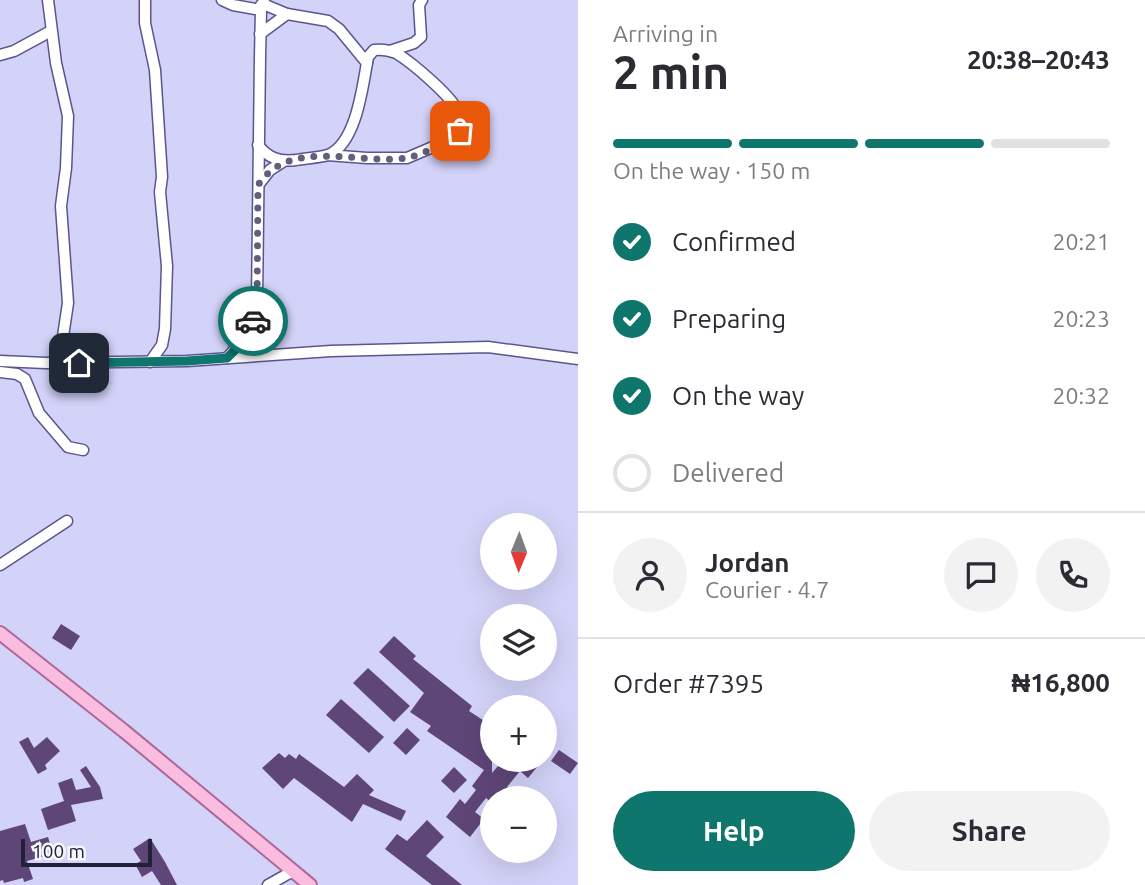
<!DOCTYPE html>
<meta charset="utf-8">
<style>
:root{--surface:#fff;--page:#f2f2f3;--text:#2b2b33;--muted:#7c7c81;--line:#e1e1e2;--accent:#0f766e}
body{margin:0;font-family:Ubuntu,sans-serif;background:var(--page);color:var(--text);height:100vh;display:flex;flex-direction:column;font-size:26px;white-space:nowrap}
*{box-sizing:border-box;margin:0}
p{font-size:23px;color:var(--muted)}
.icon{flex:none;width:38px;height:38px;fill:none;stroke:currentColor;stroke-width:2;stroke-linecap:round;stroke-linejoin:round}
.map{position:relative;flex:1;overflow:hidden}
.sheet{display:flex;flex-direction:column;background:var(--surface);width:567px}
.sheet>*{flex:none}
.needle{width:46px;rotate:181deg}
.controls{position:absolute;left:480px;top:513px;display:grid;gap:14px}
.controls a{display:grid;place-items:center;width:77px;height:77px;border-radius:50%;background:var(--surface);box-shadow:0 7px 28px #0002;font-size:35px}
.scale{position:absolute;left:21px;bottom:18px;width:131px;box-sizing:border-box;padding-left:7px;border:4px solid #232139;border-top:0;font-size:19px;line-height:24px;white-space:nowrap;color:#232139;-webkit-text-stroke:5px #f6f6fd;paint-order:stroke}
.pin{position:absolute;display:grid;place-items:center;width:60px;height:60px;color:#fff;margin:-30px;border-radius:14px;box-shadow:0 4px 10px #0006}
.courier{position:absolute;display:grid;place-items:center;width:70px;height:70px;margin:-35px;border:5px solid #0f766e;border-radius:50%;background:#fff;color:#222;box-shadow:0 2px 9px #0007}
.overview em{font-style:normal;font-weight:700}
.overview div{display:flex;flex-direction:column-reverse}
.overview{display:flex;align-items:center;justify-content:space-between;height:119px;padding:0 35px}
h1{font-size:46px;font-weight:700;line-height:52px}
.bar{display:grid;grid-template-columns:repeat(4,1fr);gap:10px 7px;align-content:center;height:84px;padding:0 35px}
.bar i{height:9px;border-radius:5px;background:var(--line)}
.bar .active{background:var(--accent)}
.bar p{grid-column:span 4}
.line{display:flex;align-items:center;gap:18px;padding:0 35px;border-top:2px solid var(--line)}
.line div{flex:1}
.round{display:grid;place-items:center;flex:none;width:74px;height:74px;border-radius:37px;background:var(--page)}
ol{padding:0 35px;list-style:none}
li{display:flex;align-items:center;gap:21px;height:77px}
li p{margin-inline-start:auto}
li .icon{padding:7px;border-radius:50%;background:var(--accent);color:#fff;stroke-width:4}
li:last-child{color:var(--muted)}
li i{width:38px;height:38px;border:4px solid var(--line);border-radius:50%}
.action{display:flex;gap:14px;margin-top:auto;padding:14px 35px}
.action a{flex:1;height:80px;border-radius:42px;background:var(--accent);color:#fff;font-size:28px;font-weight:700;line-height:80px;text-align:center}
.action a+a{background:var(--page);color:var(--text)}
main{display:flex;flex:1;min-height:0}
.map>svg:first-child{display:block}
.building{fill:#5f4679}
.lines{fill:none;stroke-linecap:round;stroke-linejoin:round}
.minor-casing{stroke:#5a568d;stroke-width:13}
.major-casing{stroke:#ad6897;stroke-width:16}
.minor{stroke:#fff;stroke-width:10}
.major{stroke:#fabcdf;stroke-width:12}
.done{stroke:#615f7c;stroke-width:7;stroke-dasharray:0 12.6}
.route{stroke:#0f766e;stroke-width:9}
</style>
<main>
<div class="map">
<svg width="578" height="885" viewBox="0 0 578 885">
<rect width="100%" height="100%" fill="#d3d2f8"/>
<g class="building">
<path d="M61 624 80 636 71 650 52 638Z"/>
<path d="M394 636 416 656 413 659 472 706 469 711 492 726V773L503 760H543L528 778 520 771 507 787 522 798H492V803L486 798 475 812 484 819 470 837 446 817 460 799 465 804 476 790 472 786 484 770 427 731 431 726 410 712 424 693 379 652Z"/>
<path d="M368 668 410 706 394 722 353 683Z"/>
<path d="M341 699 384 737 369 753 326 715Z"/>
<path d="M407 728 420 740 406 755 393 743Z"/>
<path d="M28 737 34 748 47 737 60 751 45 765 47 769 38 774 19 742Z"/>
<path d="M559 750 578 763 570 774 551 761Z"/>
<path d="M279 753 285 758 289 754 296 759 299 754 344 787 357 774 374 790 369 795 406 811 401 821 363 804 352 822 294 778 283 789 262 768Z"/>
<path d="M86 766 100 787 103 799 71 805 76 821 48 830 41 809 64 801 58 783 72 778 76 790 91 787 80 770Z"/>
<path d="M454 767 467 780 454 793 441 781Z"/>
<path d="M427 820 444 837 426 856 462 885H432L385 849 397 834 407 841Z"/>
<path d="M25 824 31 842 48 837 53 854 27 861 33 879 24 882 23 878 4 883 3 880 0 881V831Z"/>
<path d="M150 838 165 862 177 885H161L152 871 142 877 135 864 141 861 133 849Z"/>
</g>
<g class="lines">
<defs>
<g id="minor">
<path d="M48 0 56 63 68 116 66 168 61 206 68 303 59 363"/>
<path d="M145 0V23L155 70 162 177 160 192 167 266 165 329 162 345 150 362"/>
<path d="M222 0 233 5 261 10V5"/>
<path d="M263 4 287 14 328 21 339 29 367 63"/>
<path d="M260 34 287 14"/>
<path d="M390 51 414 43 421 37 419 5 422 0"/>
<path d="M0 55 14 51 51 31"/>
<path d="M258 145C268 158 279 162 296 160 306 158 318 158 328 155 357 144 363 83 368 57L374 50C382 49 389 50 396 53 411 62 456 99 460 116 461 123 460 131 456 137L407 158H367L327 155"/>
<path d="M259 184 270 170 284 161"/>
<path d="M227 358 251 331 257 301 260 57 261 10 264 0"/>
<path d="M0 361 46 363 187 361 331 351 488 347 578 359"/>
<path d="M0 372 17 374 25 379 39 413 68 447 83 450"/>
<path d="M0 565 67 521"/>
<path d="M268 885 293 871"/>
</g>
<path id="major" d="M0 633 124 731 310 885"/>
</defs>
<use href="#minor" class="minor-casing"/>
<use href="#major" class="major-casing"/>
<use href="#minor" class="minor"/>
<use href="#major" class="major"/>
</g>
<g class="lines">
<path class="done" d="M253 321 257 301 258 185C290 137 358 165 406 158 423 155 441 144 456 137L460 131"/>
<path class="route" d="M79 363 187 361 227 358 247 338 253 321"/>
</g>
</svg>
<div class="controls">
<a><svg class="needle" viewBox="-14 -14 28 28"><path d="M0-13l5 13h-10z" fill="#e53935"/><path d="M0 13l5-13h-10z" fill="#7c7c81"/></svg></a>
<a><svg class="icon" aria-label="layers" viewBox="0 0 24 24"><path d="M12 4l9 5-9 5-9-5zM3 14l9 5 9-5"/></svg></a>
<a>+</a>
<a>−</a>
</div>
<div class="scale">100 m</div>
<div class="pin" style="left:460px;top:131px;background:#ea580c"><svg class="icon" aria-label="bag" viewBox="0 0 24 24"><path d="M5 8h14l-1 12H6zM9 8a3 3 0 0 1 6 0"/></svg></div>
<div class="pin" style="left:79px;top:363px;background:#1f2937"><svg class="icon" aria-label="home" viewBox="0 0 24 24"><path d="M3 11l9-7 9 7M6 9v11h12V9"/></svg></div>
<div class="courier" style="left:253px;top:321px"><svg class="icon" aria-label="car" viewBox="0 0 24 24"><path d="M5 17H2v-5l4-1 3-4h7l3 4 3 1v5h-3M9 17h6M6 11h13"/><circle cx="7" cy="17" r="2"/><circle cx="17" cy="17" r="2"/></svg></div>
</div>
<section class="sheet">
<div class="overview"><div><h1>2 min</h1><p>Arriving in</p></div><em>20:38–20:43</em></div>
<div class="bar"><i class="active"></i><i class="active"></i><i class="active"></i><i></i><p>On the way · 150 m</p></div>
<ol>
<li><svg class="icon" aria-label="check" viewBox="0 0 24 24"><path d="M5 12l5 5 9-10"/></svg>Confirmed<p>20:21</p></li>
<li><svg class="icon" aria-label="check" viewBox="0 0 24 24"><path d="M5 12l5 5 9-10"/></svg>Preparing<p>20:23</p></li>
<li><svg class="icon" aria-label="check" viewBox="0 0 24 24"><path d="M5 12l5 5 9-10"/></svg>On the way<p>20:32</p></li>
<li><i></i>Delivered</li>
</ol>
<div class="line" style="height:126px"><a class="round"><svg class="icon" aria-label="person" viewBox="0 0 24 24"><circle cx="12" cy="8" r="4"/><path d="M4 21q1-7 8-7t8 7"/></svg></a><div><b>Jordan</b><p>Courier · 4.7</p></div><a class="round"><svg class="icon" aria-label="chat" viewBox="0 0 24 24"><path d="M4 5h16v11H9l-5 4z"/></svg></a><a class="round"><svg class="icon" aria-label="phone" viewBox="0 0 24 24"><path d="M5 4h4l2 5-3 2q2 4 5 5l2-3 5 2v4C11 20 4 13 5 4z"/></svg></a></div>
<div class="line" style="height:91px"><div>Order #7395</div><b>₦16,800</b></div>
<div class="action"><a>Help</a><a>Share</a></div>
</section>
</main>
